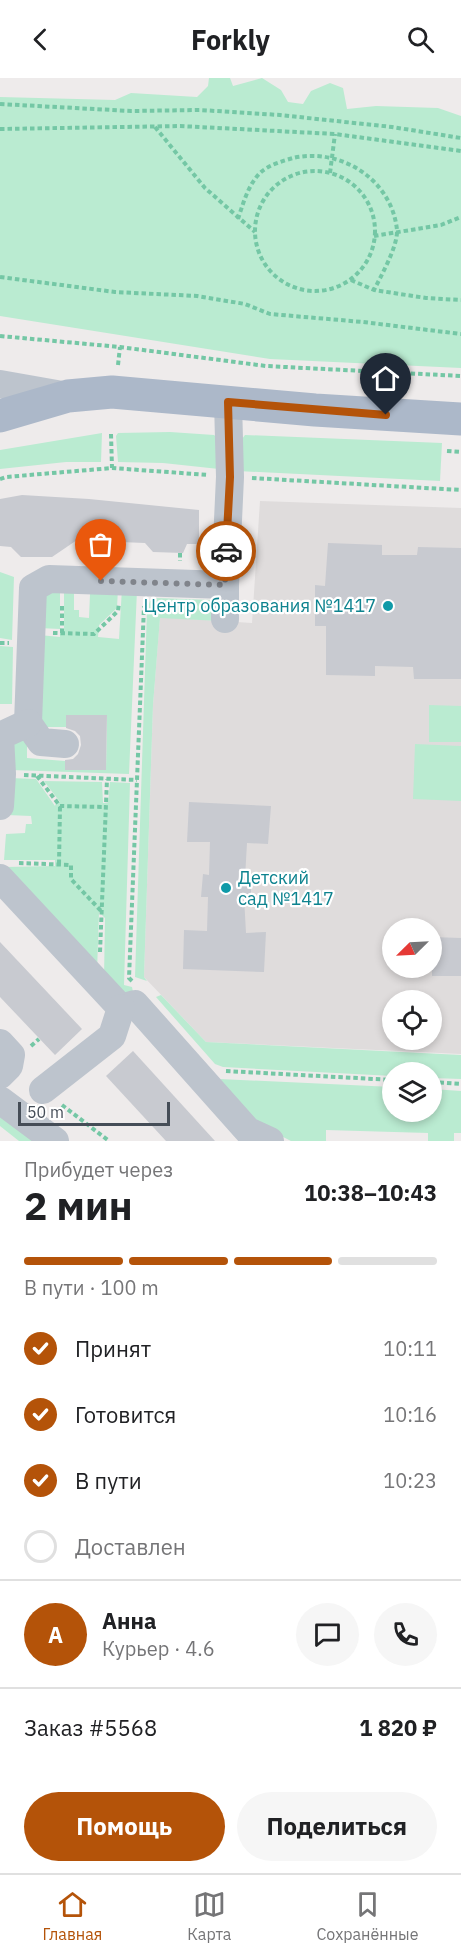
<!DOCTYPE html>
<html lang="ru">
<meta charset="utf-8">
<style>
:root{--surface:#fff;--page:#f6f6f6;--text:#202124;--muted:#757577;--line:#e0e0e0;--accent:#b45309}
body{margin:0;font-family:"IBM Plex Sans",sans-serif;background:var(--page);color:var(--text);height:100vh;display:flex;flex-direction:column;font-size:22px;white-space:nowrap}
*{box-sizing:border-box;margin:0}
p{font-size:20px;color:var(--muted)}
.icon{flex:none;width:33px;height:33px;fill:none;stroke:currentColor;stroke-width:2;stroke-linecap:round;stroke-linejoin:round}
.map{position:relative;height:1063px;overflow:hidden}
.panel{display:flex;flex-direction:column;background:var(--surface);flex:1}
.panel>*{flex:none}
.needle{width:39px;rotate:246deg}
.fabs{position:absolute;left:382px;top:840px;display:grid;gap:12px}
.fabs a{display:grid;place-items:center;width:60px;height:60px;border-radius:50%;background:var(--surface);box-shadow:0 3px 9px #0003;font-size:30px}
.scale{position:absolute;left:18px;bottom:15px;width:152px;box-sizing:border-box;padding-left:6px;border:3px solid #454d57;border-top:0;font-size:16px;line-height:21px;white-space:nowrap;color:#454d57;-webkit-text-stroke:4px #fff;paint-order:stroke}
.pin{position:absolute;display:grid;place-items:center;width:51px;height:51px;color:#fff;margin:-62px -26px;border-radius:50% 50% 50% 0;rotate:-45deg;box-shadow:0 0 6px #0007}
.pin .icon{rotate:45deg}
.courier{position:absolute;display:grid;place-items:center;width:60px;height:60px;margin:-30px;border:4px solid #b45309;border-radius:50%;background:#fff;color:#222;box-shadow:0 2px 8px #0007}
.head em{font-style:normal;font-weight:700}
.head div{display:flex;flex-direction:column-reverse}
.head{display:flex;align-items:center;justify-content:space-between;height:102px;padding:0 24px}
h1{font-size:39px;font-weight:700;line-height:45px}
.bar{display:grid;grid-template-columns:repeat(4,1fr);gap:9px 6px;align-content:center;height:72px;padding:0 24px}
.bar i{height:8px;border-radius:4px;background:var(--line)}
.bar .current{background:var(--accent)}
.bar p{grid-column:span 4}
.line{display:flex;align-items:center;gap:15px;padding:0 24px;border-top:2px solid var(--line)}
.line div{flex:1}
.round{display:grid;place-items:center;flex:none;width:63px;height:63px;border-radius:32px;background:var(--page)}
ol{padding:0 24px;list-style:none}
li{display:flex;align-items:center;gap:18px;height:66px}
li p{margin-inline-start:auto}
li .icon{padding:6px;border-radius:50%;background:var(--accent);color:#fff;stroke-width:4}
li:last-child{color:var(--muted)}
li i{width:33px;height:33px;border:3px solid var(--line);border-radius:50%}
.button{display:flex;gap:12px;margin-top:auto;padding:12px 24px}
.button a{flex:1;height:69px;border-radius:36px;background:var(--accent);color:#fff;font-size:24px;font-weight:700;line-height:69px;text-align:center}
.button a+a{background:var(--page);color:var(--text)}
header{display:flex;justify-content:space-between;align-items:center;height:78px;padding:0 24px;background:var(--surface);font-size:27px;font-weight:700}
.tabs{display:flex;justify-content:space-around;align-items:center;height:84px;border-top:2px solid var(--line);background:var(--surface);font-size:16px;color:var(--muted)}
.tabs a{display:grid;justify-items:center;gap:3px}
.tabs .current{color:var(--accent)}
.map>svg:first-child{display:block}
.education{fill:#dfdcdc;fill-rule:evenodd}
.green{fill:#baebd1}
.building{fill:#c8cad0}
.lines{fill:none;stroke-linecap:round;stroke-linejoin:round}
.path{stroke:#74c7a5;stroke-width:4;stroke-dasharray:4.5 3;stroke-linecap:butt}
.minor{stroke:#bdc4cd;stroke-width:28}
.major{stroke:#acb8c9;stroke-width:33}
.done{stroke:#80848b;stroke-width:6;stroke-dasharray:0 10.8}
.route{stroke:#b45309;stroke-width:8}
.culture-dot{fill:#0f9aa8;stroke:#fff;stroke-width:2}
.labels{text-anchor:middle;stroke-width:4.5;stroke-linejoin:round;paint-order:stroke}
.culture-label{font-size:18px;fill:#0d838f;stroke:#fff;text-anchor:end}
</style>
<header><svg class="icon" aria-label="back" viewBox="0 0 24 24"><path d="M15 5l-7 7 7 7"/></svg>Forkly<svg class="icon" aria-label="search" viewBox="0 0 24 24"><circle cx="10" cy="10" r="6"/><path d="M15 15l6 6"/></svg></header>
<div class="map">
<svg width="461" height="1063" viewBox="0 0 461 1063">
<rect width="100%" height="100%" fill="#eeebeb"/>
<path class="education" d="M260 423 461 430V976L206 964 144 899 153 627 160 539 252 545ZM393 850H432V890H393ZM393 922H432V962H393Z"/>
<g class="green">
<path d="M209 0H230L233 8 262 0 281 12 288 24 303 26 311 13 330 5 343 10 347 31 376 28 438 30 461 38V290L270 281 0 238V19L115 22 131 15 197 19 208 8Z"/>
<path d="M170 354 214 357 219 361V391L163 385 118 384 116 358 118 355Z"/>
<path d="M102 355 101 384H66L0 391V372Z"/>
<path d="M245 357 442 365 440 403 238 393 239 365Z"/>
<path d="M0 494 14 499 12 562 0 560Z"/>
<path d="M74 510V532H79V539L89 540 90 516 118 510 117 530 99 547 98 559 119 561 122 510 137 512 129 696 11 692 13 662 24 660 27 667V680L65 683V692H106L107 638 66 637V649H39V557L60 559V551L39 550 40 518 60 511V550L64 551V512Z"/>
<path d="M156 520 212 522 220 543 160 540 153 627 144 899 147 903 135 899 147 532 150 523Z"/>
<path d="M0 568 13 569 12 626H0Z"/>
<path d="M429 627 461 628V664H429Z"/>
<path d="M415 666 461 668V723L413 721Z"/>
<path d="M9 700 36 701 55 728 56 725 60 724 44 703 102 704 103 725H108L110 704 130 705 124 907 132 909 133 914 120 917 104 900 105 840 99 834 97 894 5 789 55 788V782H4L6 756 25 755 26 746H32L31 738 7 737Z"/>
<path d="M161 917 206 964 461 977V1001L432 1000V994H393V998L223 989 215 986 156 919Z"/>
<path d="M220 1001 393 1009V1034H432V1011L461 1013V1055H454V1063H428V1055L326 1052V1063H291L256 1045Z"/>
<path d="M0 1029 42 1063H19L0 1048Z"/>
</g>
<g class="building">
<path d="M22 417 89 421 199 432V466H187L183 475 153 474 145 465 120 464 110 476 89 473 77 462 52 479H21L11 469 0 468V421Z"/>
<path d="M328 465 382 467V477H417L418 469 461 470V601H414L413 589 375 588V598L326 597V548H315V507L325 508Z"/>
<path d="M66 637H107L106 692H65V682L73 681 78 676 81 667 80 658 75 653 66 650Z"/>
<path d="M189 724 271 728 268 766 247 765 245 800 251 801V820L244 819 246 855 266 854 264 894 183 891 184 852 207 853 208 819H201L203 796 209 797 210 764H187Z"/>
<path d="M432 859 461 860V898H432Z"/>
<path d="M0 864 82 951 55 977 0 919Z"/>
<path d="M133 973 215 1063H166L106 998Z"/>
</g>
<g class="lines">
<g class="path">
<path d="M0 26 131 33 200 32 280 37 392 49 461 60"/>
<path d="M155 49 205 110 255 154"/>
<path d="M0 51 180 48 335 56 461 73"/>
<circle cx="315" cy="153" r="60"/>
<path d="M330 95 335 56"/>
<path d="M238 141C243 126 248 107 260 95 268 87 283 83 293 80 341 69 392 102 397 152 398 168 381 198 374 212"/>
<path d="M374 158 441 147 461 139"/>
<path d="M0 199 115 214 197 218 245 226 270 236 363 244 461 256"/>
<path d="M351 202 374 212 426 220 461 222"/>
<path d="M0 258 120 269 266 288 461 298"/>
<path d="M118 287 120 269"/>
<path d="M111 356 112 390"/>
<path d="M447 373 461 374"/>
<path d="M252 400 461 412"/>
<path d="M0 401 6 399 112 390 209 397"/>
<path d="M180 475V483"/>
<path d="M53 555 94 556 118 533 119 525"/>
<path d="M62 555V526"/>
<path d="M0 565H9"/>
<path d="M24 697 137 702"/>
<path d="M37 698 60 728 106 729"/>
<path d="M19 785 71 787V801L101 833"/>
<path d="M59 786 60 728"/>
<path d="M100 874 107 701"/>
<path d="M132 903 129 900 144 528"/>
<path d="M31 968 39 961"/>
<path d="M226 993 393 1002"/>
<path d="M432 1004 461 1006"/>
<path d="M62 1027 109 1063"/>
</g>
<g class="minor">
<path d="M0 306 68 318"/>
<path d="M225 541V507L230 399 228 324"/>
<path d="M65 666 41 664 28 645 33 510 49 501 225 507"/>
<path d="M0 728 2 696 0 658 28 645"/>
<path d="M0 800 121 930 135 926 248 1053 270 1063"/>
<path d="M0 965 11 977 9 988 0 997"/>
<path d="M43 1012 112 958 121 930"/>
<path d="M0 1022 55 1063"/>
</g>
<path class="major" d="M0 338 68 318 112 314 315 332 461 341"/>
</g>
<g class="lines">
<path class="done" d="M101 503 225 507 226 473"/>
<path class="route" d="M226 473 230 399 228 324 386 337"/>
</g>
<g class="culture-dot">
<circle cx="388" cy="528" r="6"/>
<circle cx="226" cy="810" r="6"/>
</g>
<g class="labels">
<g class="culture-label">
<text x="376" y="534">Центр образования №1417</text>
<text x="238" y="806" text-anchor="start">Детский<tspan x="238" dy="21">сад №1417</tspan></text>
</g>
</g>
</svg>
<div class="fabs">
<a><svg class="needle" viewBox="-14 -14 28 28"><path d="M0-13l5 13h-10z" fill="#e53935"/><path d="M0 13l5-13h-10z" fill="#757577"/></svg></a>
<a><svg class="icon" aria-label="locate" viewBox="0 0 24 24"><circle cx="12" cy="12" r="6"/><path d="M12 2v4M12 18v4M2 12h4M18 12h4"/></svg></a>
<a><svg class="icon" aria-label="layers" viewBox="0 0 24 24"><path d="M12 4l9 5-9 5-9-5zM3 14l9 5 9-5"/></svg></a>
</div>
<div class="scale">50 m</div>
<div class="pin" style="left:101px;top:503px;background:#ea580c"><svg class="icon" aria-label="bag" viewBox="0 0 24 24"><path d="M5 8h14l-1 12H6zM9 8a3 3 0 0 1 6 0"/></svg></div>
<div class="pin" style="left:386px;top:337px;background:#1f2937"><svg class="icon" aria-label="home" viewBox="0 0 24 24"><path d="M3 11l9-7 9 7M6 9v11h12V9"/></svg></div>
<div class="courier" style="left:226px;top:473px"><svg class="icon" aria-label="car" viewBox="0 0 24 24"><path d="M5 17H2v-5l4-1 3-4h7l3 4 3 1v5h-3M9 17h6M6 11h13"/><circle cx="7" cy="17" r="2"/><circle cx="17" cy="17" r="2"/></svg></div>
</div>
<section class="panel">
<div class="head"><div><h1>2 мин</h1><p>Прибудет через</p></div><em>10:38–10:43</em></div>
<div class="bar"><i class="current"></i><i class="current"></i><i class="current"></i><i></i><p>В пути · 100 m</p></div>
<ol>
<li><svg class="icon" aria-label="check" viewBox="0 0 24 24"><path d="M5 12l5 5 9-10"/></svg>Принят<p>10:11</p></li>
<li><svg class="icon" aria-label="check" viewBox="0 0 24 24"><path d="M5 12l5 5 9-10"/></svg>Готовится<p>10:16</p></li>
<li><svg class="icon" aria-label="check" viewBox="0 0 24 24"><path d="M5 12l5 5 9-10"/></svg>В пути<p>10:23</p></li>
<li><i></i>Доставлен</li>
</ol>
<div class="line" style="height:108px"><b class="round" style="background:var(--accent);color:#fff">А</b><div><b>Анна</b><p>Курьер · 4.6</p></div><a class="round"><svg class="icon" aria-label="chat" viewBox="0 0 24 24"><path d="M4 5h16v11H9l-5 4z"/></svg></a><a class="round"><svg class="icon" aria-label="phone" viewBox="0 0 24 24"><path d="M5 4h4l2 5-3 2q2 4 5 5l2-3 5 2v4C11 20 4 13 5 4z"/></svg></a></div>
<div class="line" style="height:78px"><div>Заказ #5568</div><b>1 820 ₽</b></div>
<div class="button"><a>Помощь</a><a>Поделиться</a></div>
</section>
<nav class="tabs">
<a class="current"><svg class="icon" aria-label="home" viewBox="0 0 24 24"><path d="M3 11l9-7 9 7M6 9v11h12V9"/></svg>Главная</a>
<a><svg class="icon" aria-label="map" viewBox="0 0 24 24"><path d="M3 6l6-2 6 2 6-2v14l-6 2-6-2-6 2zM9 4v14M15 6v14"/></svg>Карта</a>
<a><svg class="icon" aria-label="saved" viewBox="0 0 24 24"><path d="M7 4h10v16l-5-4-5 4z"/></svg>Сохранённые</a>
</nav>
